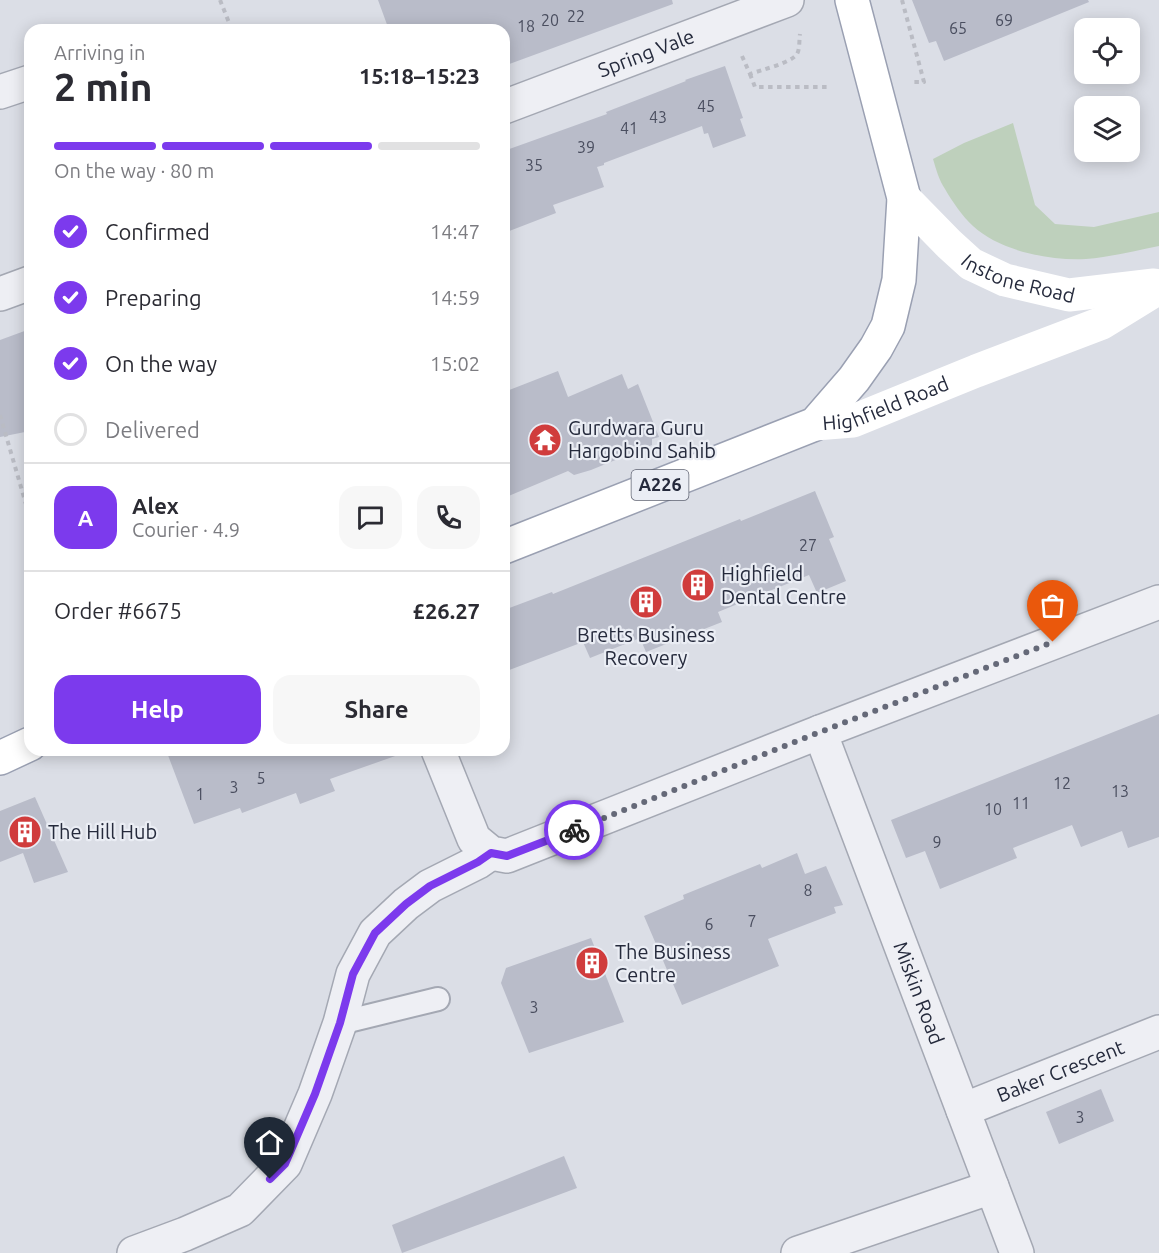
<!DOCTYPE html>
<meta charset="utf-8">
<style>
:root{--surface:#fff;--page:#f7f7f7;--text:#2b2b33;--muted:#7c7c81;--line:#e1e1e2;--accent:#7c3aed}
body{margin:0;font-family:Ubuntu,sans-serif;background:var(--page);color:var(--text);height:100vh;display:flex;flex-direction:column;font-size:22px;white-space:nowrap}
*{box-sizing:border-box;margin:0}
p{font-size:20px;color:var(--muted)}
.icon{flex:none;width:33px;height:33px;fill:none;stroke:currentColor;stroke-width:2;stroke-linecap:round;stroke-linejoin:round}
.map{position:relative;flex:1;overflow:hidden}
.panel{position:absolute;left:24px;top:24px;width:486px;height:732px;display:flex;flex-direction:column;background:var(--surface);border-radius:18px;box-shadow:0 3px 15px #0003}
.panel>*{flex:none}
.buttons{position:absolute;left:1074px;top:18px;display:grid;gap:12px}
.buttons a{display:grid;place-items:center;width:66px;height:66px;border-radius:12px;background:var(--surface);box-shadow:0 3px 15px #0003;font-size:30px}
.pin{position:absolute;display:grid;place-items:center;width:51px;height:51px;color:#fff;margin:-62px -26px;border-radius:50% 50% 50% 0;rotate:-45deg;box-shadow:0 0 6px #0007}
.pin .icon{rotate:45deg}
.courier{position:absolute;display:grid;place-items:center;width:60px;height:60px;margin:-30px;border:4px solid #7c3aed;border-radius:50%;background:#fff;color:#222;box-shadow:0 2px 8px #0007}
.overview em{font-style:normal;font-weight:700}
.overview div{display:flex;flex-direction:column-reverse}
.overview{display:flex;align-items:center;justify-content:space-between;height:102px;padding:0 30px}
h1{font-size:39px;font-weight:700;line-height:45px}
.bar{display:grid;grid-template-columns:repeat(4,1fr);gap:9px 6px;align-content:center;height:72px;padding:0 30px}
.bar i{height:8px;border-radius:4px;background:var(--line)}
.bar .active{background:var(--accent)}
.bar p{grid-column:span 4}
.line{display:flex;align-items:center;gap:15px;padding:0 30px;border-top:2px solid var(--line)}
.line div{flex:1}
.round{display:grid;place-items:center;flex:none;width:63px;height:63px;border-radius:18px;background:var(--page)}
ol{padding:0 30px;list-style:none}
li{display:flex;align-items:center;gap:18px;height:66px}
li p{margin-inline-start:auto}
li .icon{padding:6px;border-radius:50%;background:var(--accent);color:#fff;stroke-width:4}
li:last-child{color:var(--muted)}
li i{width:33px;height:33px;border:3px solid var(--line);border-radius:50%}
.cta{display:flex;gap:12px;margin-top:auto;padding:12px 30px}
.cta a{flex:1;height:69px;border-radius:18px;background:var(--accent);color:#fff;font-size:24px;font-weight:700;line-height:69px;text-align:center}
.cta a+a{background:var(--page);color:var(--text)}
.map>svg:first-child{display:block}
.green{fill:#bed0bc}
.building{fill:#b9bcc9}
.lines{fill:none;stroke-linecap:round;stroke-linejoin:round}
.lane-casing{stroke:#a4a8b3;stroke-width:26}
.street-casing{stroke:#a4a8b3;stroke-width:36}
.primary-casing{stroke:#9aa0b2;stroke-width:36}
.path{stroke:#babcc4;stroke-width:4;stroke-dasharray:4.5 4.5;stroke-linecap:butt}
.lane{stroke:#eeeff4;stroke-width:22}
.street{stroke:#eeeff4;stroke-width:33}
.secondary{stroke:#fff;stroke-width:33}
.primary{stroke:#fff;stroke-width:33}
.done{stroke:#656978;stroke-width:6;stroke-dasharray:0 10.8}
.route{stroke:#7c3aed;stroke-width:8}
.labels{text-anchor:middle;stroke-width:4.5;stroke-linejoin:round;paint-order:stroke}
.number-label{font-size:16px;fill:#4a4e5f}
.shield{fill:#eaedf4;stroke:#606473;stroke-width:1.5}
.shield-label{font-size:18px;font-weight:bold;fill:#252a3c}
.street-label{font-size:20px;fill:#252a3c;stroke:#eaedf4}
.poi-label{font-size:20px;fill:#252a3c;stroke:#eaedf4;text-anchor:start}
</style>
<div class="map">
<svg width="1159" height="1253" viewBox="0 0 1159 1253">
<rect width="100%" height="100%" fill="#dbdee6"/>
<path class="green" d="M1013 123 1035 205 1055 224 1094 227 1159 212V246C1135 251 1110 257 1086 259 1050 261 1000 251 973 226 962 216 952 201 945 189 939 180 936 169 933 159L964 143Z"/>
<g class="building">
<path d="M378 0H672L673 4 504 66V30H389Z"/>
<path d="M912 0H1088L1089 2 944 61 936 41 929 43Z"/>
<path d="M725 66 743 118 740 119 746 136 713 148 708 133 704 134 702 126 604 163V165L597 167 604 187 553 205 556 213 504 233V151L607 114 606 112 686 81 685 80Z"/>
<path d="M30 329V431L0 437V340Z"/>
<path d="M558 371 568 397 622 374 628 389 638 384 659 437 652 439V445L591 470 574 475 568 471 504 498V392Z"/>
<path d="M815 491 834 537 829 539 846 581 817 593 809 575 718 612 722 622 646 652 640 638 590 658 583 642 504 672V610L552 592 553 594 740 519 741 521Z"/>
<path d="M1159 714V837L1128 848 1122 831 1081 847 1072 825 1013 848 1017 858 940 889 925 851 906 858 891 820Z"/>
<path d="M166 750H397L398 755 330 779 335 791 300 804 296 793 242 813 240 808 194 824Z"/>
<path d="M35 797 68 872 34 883 23 853 0 862V811Z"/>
<path d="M797 853 805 874 826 866 843 905 834 907 836 913 768 939 779 966 682 1005 644 916 684 899 683 895 760 864 762 868Z"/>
<path d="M591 938 624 1022 529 1053 501 983 506 968Z"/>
<path d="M1101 1089 1114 1121 1059 1144 1046 1112Z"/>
<path d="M564 1156 577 1188 402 1253 392 1225Z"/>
</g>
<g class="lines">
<defs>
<path id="lane" d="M340 1023 438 999"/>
<g id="street">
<path d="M0 92 30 82"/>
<path id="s1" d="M504 107 787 0"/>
<path d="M0 294 30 283"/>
<path id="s2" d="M820 732 1017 1253"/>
<path d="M438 750 474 839 491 853 507 856 820 732 1159 602"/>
<path id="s3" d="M963 1110 1159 1032"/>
<path d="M134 1253 185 1234 240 1210 285 1164 315 1094 340 1023 353 974 375 933 406 904 430 886 478 862 491 853"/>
<path d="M798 1253 992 1187"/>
</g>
<g id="primary">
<path d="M504 547 815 424 854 379 876 348 888 326 899 280 904 198 852 0"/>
<path d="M0 758 30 744"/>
</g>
</defs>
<use href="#lane" class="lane-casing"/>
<use href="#street" class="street-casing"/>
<use href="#primary" class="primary-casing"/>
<g class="path">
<path d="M220 0 232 30"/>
<path d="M902 0 924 82H912"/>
<path d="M742 56 750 74C761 70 791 63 797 54 800 49 799 40 800 34"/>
<path d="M750 74 755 87H827"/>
<path d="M0 415 30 518"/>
</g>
<use href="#lane" class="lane"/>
<use href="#street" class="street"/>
<g class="secondary">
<path id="s4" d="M904 198 949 244 971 264 1005 280 1069 295 1154 285"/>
<path id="s5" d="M815 424 853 421 976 371 1102 323 1159 288"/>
</g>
<use href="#primary" class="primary"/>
</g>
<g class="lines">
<path class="done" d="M574 830 820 732 1053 642"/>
<path class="route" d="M270 1179 285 1164 315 1094 340 1023 353 974 375 933 406 904 430 886 478 862 491 853 507 856 574 830"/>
</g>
<defs>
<symbol id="temple-disc" viewBox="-11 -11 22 22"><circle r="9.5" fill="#d03c3c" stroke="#eaedf4"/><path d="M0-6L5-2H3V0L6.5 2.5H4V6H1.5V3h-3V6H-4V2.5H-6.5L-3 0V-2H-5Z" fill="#fff"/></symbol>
<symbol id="building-disc" viewBox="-11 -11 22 22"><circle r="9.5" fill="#d03c3c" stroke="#eaedf4"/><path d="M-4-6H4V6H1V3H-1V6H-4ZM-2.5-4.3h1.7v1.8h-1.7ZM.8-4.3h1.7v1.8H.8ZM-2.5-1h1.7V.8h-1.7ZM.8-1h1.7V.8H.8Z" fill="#fff"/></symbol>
</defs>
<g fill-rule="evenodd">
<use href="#temple-disc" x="526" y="421" width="38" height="38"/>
<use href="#building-disc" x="679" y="566" width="38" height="38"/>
<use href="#building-disc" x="627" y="583" width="38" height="38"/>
<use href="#building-disc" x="6" y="813" width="38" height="38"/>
<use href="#building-disc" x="573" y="944" width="38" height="38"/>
</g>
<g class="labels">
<g class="number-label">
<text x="576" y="22">22</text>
<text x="550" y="26">20</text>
<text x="1004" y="26">69</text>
<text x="526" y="32">18</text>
<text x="958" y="34">65</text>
<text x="706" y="112">45</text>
<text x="658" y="123">43</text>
<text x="629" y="134">41</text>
<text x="586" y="153">39</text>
<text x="534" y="171">35</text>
<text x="808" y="551">27</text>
<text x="261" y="784">5</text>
<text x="1062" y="789">12</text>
<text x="234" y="793">3</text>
<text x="1120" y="797">13</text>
<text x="200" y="800">1</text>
<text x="1021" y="809">11</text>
<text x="993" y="815">10</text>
<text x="937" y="848">9</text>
<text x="808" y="896">8</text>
<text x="752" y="927">7</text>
<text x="709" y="930">6</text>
<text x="534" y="1013">3</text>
<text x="1080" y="1123">3</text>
</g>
<rect class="shield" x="631.5" y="470" width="57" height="30" rx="4.5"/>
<g class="shield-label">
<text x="660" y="491">A226</text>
</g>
<g class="street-label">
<text dy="7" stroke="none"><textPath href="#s1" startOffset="152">Spring Vale</textPath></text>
<text dy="7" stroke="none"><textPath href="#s4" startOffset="144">Instone Road</textPath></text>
<text dy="7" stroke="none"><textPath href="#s5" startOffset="74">Highfield Road</textPath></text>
<text dy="7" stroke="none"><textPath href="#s2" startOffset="279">Miskin Road</textPath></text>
<text dy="7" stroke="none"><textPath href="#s3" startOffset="105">Baker Crescent</textPath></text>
</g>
<g class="poi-label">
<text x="568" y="435">Gurdwara Guru<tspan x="568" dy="23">Hargobind Sahib</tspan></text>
<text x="721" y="581">Highfield<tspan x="721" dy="23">Dental Centre</tspan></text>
<text x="646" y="642" text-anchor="middle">Bretts Business<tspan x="646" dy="23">Recovery</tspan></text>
<text x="48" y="839">The Hill Hub</text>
<text x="615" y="959">The Business<tspan x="615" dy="23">Centre</tspan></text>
</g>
</g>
</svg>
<div class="buttons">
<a><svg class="icon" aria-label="locate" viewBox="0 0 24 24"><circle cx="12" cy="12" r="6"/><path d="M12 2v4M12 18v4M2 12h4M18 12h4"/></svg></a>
<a><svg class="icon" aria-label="layers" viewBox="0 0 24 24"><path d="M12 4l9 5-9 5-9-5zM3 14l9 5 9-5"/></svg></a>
</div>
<div class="pin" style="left:1053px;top:642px;background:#ea580c"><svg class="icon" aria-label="bag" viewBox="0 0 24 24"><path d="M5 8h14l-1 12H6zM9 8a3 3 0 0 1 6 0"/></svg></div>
<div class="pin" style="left:270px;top:1179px;background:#1f2937"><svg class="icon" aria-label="home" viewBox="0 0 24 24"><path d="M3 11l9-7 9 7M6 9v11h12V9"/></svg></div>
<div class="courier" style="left:574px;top:830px"><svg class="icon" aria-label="bike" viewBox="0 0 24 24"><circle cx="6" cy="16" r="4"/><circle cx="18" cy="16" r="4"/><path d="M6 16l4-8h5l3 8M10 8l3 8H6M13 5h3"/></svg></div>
<section class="panel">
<div class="overview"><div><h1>2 min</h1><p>Arriving in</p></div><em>15:18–15:23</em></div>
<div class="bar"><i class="active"></i><i class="active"></i><i class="active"></i><i></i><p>On the way · 80 m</p></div>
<ol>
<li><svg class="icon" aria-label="check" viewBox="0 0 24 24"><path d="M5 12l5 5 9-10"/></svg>Confirmed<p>14:47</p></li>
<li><svg class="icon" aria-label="check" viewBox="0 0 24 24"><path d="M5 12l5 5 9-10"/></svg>Preparing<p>14:59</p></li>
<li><svg class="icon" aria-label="check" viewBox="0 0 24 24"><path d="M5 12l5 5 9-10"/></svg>On the way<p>15:02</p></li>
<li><i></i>Delivered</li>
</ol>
<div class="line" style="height:108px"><b class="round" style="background:var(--accent);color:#fff">A</b><div><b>Alex</b><p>Courier · 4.9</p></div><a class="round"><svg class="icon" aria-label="chat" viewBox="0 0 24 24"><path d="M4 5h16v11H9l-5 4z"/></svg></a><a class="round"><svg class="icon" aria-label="phone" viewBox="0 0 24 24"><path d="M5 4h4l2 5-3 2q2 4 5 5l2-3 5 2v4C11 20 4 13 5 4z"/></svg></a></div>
<div class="line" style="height:78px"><div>Order #6675</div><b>£26.27</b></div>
<div class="cta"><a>Help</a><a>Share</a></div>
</section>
</div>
